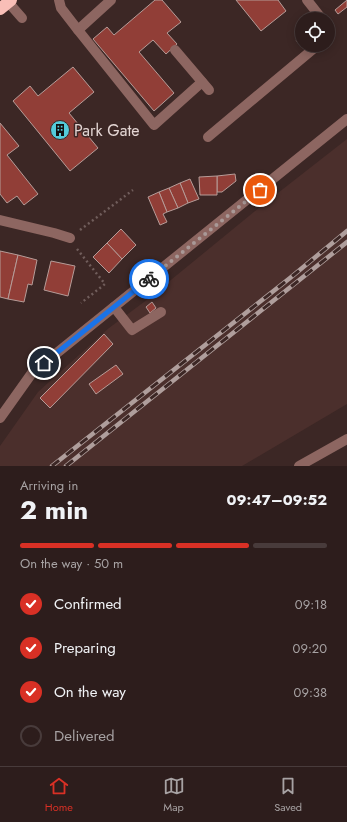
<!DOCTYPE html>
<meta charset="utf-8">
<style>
:root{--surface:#2d1d1c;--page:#392a29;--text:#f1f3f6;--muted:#a7a2a3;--line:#483b3b;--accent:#d93025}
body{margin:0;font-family:Jost,sans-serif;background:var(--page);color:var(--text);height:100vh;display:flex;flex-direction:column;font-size:15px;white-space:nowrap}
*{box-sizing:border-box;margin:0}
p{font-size:13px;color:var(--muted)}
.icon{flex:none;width:22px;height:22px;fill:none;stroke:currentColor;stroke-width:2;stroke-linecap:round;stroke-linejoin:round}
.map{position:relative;height:466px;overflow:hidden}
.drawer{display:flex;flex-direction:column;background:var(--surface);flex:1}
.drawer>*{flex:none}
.tools{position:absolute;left:295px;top:12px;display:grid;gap:8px}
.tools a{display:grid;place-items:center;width:40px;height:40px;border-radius:50%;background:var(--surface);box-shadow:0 2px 10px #0003,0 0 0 1px var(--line);font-size:20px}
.pin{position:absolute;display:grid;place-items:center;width:34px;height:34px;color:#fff;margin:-17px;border:2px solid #fff;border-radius:50%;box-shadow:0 1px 4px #0007}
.courier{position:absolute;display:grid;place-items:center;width:40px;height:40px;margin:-20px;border:3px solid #1a73e8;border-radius:50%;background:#fff;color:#222;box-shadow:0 1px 5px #0007}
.headline em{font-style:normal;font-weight:700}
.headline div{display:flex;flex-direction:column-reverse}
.headline{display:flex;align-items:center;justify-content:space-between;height:68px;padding:0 20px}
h1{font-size:26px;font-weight:700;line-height:30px}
.bar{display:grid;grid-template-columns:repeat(4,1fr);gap:6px 4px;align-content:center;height:48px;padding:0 20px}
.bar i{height:5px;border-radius:3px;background:var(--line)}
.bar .active{background:var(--accent)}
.bar p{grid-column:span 4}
ol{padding:0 20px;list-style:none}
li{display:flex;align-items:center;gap:12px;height:44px}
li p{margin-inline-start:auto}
li .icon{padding:4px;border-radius:50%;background:var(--accent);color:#fff;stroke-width:4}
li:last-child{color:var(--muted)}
li i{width:22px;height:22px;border:2px solid var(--line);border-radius:50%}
.menu{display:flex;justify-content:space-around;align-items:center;height:56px;border-top:1px solid var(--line);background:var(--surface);font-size:11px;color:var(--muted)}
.menu a{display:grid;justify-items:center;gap:2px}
.menu .active{color:var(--accent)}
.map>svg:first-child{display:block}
.built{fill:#4b2f2c}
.building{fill:#913e37;stroke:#b69c98}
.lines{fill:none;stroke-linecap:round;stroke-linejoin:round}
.path{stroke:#705d5b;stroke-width:2.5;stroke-dasharray:2 3;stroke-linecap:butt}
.minor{stroke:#8d6661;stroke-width:10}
.highway{stroke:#f9beb7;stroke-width:12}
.rail-casing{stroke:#af9e9c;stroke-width:4.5}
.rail{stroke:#3c2725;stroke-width:3;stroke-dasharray:9;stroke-linecap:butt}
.done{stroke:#a99997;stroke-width:4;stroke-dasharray:0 7.2}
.route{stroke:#1a73e8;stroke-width:5}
.labels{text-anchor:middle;stroke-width:3;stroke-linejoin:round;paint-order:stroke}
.poi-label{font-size:16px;fill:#e4d6d4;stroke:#3c2725;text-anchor:start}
</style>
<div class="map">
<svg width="347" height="466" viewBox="0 0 347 466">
<rect width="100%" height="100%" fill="#3c2725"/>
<path class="built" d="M347 139V404L242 466H0V446L38 392 109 328 144 302 260 207Z"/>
<g class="building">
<path d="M155 0H162L181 22 167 33 177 44 166 54 153 40 139 52 174 93 154 111 93 39 107 27 114 35Z"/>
<path d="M236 0H278L286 11 261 31Z"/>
<path d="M347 0V7L338 14 335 10Z"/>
<path d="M302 34V42L299 44 296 40Z"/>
<path d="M73 67 94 92 69 113 98 148 70 171 13 101 30 86 38 96Z"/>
<path d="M0 123 19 146 7 155 38 194 24 205 17 196 7 203 0 194Z"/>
<path d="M235 174 236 181 222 192H217V176Z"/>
<path d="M217 176V195H200L199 177Z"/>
<path d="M190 179 199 199 188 203 180 183Z"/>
<path d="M180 183 188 203 178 208 169 188Z"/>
<path d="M169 188 178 208 167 212 159 192Z"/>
<path d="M159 192 167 212 163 214 167 222 160 225 148 197Z"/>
<path d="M121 229 136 245 122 259 107 243Z"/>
<path d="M107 243 122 259 109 273 93 257Z"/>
<path d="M0 251 18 255 8 299 0 297Z"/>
<path d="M18 255 37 260 32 285 28 284 24 302 8 299Z"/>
<path d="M51 261 75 266 68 296 44 290Z"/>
<path d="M152 302 156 308 150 313 146 307Z"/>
<path d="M104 334 113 344 50 408 40 398Z"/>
<path d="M116 365 123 374 96 394 89 384Z"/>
</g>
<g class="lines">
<g class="path">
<path d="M80 230 133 190"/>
<path d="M77 249 105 284 81 303"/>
</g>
<g class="minor">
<path d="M59 0 61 8 78 30 111 0"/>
<path d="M307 0 322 19"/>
<path d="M8 2 22 18"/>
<path d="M78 30 154 125 202 82"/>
<path d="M175 50 209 90"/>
<path d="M208 137 318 45"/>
<path d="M0 220 54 233 70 238"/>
<path d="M114 307 132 330 161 312"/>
<path d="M0 418 32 373 347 119"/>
<path d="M299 466 347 439"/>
</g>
<path class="highway" d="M0 9 11 0"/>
<defs>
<g id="rail">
<path d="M52 466 290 278 347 231"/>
<path d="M66 466 347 242"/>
</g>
</defs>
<use href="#rail" class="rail-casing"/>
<use href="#rail" class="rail"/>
</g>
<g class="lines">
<path class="done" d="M149 279 260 190"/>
<path class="route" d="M44 363 149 279"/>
</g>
<defs>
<symbol id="building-disc" viewBox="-11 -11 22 22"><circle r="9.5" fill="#53cbda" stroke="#3c2725"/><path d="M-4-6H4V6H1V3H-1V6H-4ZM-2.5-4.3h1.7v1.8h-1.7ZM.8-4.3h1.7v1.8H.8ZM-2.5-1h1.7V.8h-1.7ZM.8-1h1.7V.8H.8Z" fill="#111"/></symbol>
</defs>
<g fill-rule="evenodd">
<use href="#building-disc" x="49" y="119" width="22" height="22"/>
</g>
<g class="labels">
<g class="poi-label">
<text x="74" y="136">Park Gate</text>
</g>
</g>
</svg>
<div class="tools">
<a><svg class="icon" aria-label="locate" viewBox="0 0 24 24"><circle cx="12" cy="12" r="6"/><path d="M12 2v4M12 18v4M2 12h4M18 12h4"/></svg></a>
</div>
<div class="pin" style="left:260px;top:190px;background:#ea580c"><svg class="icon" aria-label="bag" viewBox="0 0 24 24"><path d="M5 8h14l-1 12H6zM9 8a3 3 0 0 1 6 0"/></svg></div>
<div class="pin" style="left:44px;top:363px;background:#1f2937"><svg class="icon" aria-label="home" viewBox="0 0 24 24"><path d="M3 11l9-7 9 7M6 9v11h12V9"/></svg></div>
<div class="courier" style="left:149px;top:279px"><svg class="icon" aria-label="bike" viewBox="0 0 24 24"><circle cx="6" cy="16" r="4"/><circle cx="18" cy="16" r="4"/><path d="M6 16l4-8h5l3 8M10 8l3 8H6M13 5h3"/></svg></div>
</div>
<section class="drawer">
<div class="headline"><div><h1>2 min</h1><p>Arriving in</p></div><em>09:47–09:52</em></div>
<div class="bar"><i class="active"></i><i class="active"></i><i class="active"></i><i></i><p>On the way · 50 m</p></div>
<ol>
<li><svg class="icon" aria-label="check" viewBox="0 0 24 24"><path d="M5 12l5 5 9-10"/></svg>Confirmed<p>09:18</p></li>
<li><svg class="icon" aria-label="check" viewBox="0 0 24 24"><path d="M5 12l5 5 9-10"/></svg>Preparing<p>09:20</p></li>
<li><svg class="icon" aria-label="check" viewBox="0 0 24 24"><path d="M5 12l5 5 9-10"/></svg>On the way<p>09:38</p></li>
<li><i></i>Delivered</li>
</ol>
</section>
<nav class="menu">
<a class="active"><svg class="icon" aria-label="home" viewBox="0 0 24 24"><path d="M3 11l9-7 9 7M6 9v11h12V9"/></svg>Home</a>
<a><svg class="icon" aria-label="map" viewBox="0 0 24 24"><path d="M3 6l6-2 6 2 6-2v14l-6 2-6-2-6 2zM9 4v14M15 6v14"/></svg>Map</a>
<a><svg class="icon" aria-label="saved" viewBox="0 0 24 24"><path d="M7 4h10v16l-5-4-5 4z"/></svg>Saved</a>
</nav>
